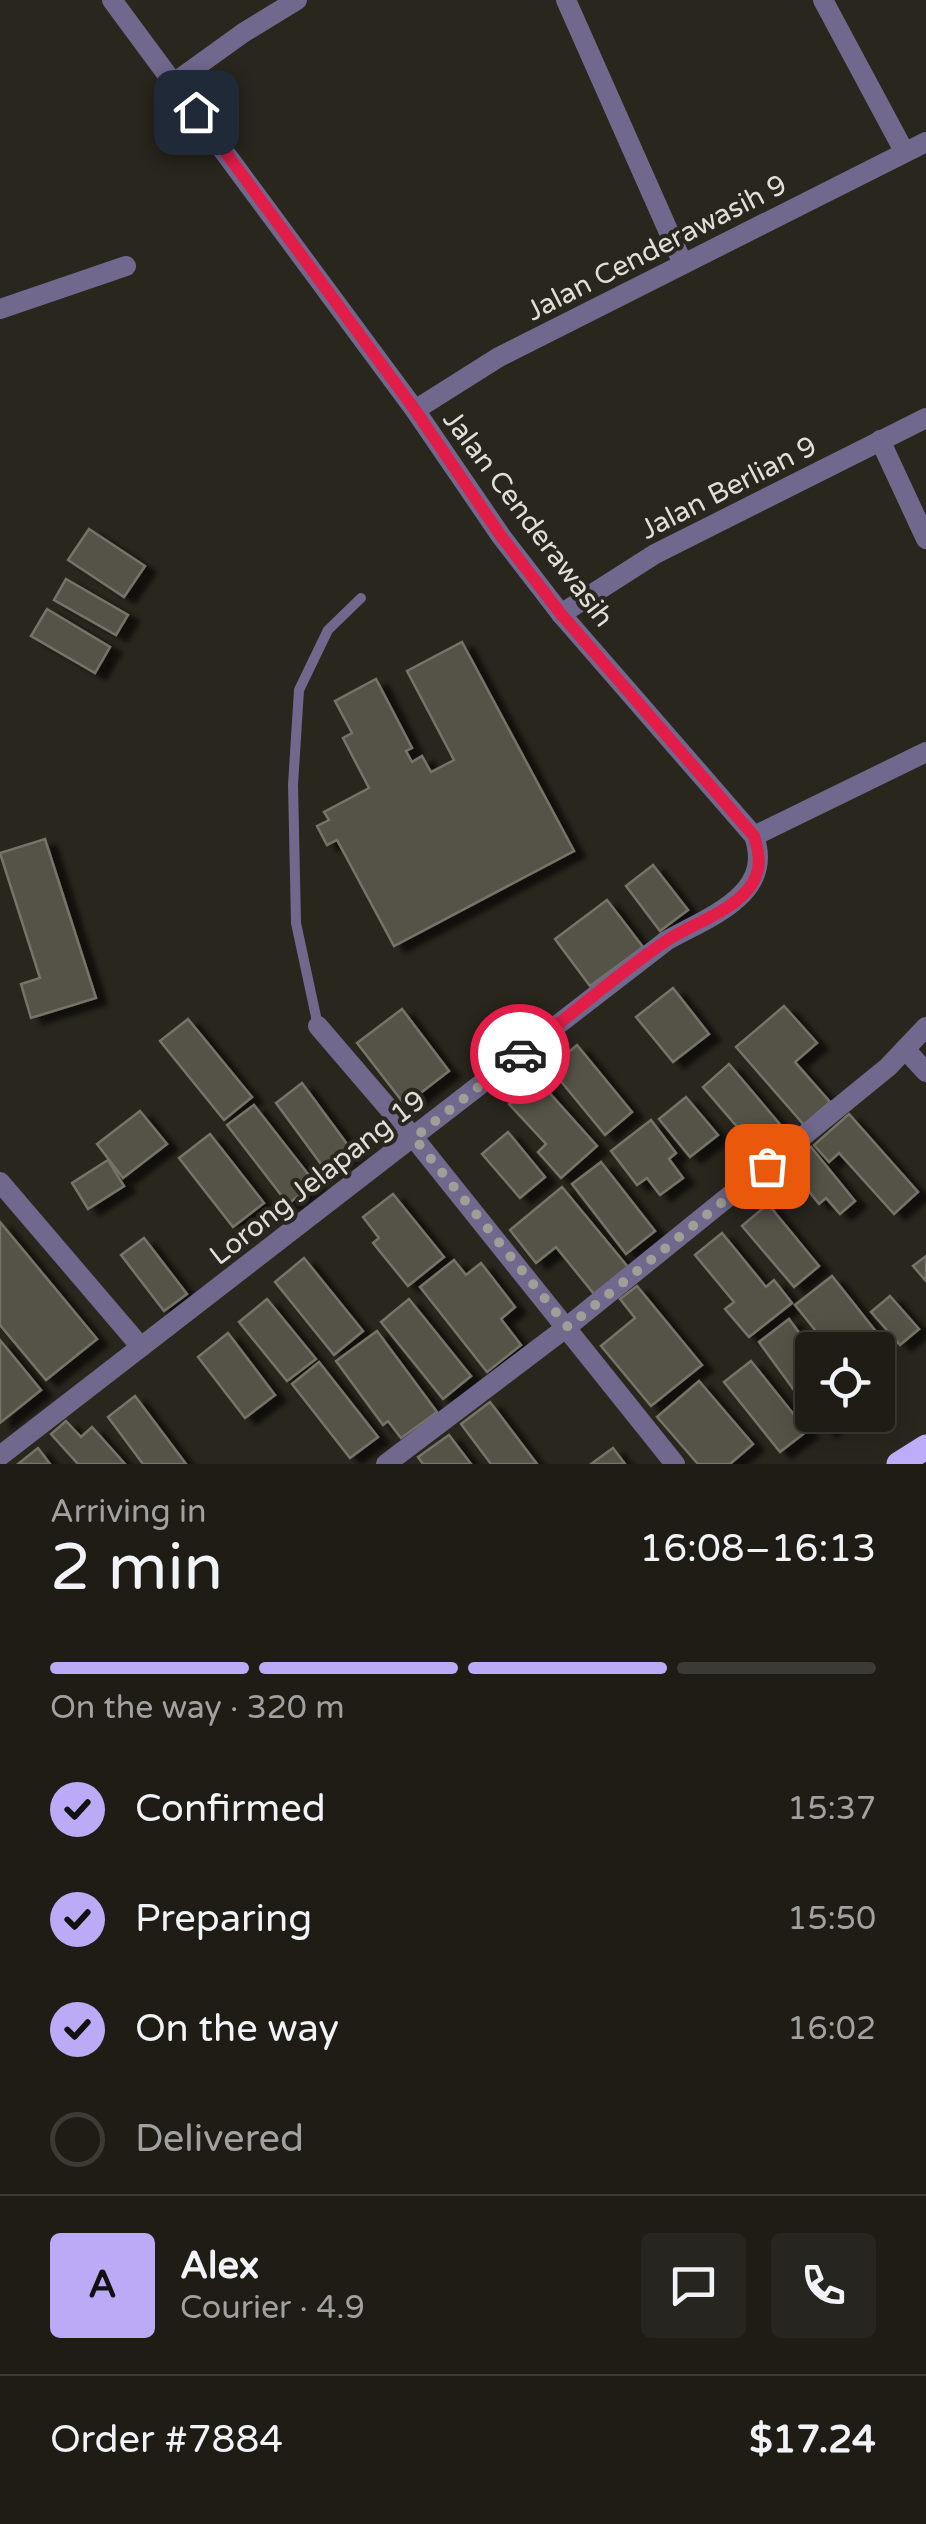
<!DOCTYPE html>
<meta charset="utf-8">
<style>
:root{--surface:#1f1c16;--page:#27251f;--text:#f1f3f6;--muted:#a1a1a1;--line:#3c3a35;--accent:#bcaaf6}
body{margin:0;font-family:"Varela Round",sans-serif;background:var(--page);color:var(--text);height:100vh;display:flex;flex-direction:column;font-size:38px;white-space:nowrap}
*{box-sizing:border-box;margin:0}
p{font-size:32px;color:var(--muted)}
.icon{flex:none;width:55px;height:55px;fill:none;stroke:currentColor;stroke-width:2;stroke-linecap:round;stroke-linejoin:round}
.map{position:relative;height:1464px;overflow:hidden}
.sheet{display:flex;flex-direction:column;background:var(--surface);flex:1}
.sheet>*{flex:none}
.tools{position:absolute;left:795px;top:1332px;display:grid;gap:20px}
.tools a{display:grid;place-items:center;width:100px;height:100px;border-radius:10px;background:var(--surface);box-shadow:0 5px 25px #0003,0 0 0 2px var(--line);font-size:50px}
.pin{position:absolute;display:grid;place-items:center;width:85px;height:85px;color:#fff;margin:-42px;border-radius:20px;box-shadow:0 5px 15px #0006}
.courier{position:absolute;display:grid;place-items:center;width:100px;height:100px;margin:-50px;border:8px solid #e11d48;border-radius:50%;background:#fff;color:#222;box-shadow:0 2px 12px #0007}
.summary em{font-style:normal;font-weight:600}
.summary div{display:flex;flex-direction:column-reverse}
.summary{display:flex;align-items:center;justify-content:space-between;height:170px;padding:0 50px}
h1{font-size:65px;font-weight:600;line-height:75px}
.bar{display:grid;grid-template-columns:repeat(4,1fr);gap:15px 10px;align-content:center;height:120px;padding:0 50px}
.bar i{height:12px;border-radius:8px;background:var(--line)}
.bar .active{background:var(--accent)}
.bar p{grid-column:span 4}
.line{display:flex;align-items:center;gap:25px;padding:0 50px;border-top:2px solid var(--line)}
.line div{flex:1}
.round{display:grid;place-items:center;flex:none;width:105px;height:105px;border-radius:10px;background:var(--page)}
ol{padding:0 50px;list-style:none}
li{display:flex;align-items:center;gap:30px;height:110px}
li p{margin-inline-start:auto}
li .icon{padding:10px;border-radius:50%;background:var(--accent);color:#111;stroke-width:4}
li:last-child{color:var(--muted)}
li i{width:55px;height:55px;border:5px solid var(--line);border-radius:50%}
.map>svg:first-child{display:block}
.building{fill:#545247;stroke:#767368;stroke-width:2.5;filter:url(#shadow)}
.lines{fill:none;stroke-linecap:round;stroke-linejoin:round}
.service{stroke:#71698d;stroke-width:10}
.minor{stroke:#71698d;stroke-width:20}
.primary{stroke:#bdacf7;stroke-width:25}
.done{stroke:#9f9e97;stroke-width:10;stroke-dasharray:0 18}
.route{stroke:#e11d48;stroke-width:12}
.labels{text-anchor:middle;stroke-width:8;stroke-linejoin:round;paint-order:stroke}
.street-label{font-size:28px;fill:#dfded8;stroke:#29261d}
</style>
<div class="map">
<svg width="926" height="1464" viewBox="0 0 926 1464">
<defs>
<filter id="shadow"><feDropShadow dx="11" dy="6" stdDeviation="2.5" flood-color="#0009"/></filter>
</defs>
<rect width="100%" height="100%" fill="#29261d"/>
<g class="building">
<path d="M89 529 145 566 124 597 68 560Z"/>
<path d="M66 579 128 615 116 635 54 600Z"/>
<path d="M47 609 110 647 95 673 31 636Z"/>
<path d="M462 642 574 851 394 946 337 840 327 845 317 826 329 820 324 812 369 788 343 738 352 733 335 701 376 679 412 748 406 751 412 762 422 756 431 772 454 760 407 671Z"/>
<path d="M45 839 96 998 31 1018 21 984 40 978 0 853Z"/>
<path d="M653 865 688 910 660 931 626 886Z"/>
<path d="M607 900 643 947 590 986 555 939Z"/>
<path d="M673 988 709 1034 673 1062 636 1017Z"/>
<path d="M784 1006 817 1043 795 1062 830 1102 804 1125 736 1047Z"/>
<path d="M402 1009 449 1071 405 1105 357 1043Z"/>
<path d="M188 1019 252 1097 224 1120 160 1041Z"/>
<path d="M577 1045 632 1112 605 1135 550 1068Z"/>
<path d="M729 1064 789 1135 763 1157 703 1087Z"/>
<path d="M537 1079 597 1146 561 1178 538 1152 546 1144 509 1104Z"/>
<path d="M302 1083 353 1152 326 1171 276 1103Z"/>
<path d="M686 1097 718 1135 690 1157 659 1119Z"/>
<path d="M254 1105 315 1183 288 1204 227 1125Z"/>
<path d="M140 1111 167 1144 123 1178 97 1144Z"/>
<path d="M849 1114 918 1192 894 1214 839 1153 829 1162 814 1145Z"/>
<path d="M651 1120 676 1153 669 1159 683 1178 660 1195 647 1178 637 1185 611 1151Z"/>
<path d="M508 1132 545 1177 520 1198 482 1154Z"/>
<path d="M210 1134 264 1203 233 1227 179 1158Z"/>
<path d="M811 1147 855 1201 840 1214 826 1198 819 1204 788 1165Z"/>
<path d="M108 1160 124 1186 88 1209 72 1183Z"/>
<path d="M601 1162 655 1231 626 1254 572 1184Z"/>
<path d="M562 1187 628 1267 594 1294 556 1247 536 1263 510 1230Z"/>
<path d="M393 1194 444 1257 408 1286 373 1243 379 1238 363 1217Z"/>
<path d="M768 1204 819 1266 794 1287 742 1226Z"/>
<path d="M0 1222 97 1339 46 1380 0 1325Z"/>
<path d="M722 1233 766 1287 774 1280 792 1303 749 1337 725 1309 734 1302 695 1255Z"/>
<path d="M144 1238 187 1294 164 1311 121 1255Z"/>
<path d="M926 1256V1281L913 1266Z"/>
<path d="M304 1258 363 1331 334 1355 275 1282Z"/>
<path d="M454 1260 466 1275 481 1263 515 1307 501 1319 521 1345 487 1372 420 1287Z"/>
<path d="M832 1276 878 1334 857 1350H831L795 1305Z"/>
<path d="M637 1286 702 1365 651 1406 601 1346 635 1318 620 1299Z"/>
<path d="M890 1296 919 1329 900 1345 871 1312Z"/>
<path d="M267 1299 316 1359 287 1381 239 1322Z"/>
<path d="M409 1299 471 1376 443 1399 381 1322Z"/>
<path d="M789 1319 812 1350V1415L759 1342Z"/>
<path d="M377 1331 437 1412 401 1438 388 1421 383 1425 336 1361Z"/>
<path d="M228 1333 275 1395 245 1418 198 1357Z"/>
<path d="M0 1340 41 1390 0 1423Z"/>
<path d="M751 1361 807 1431 780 1452 724 1382Z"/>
<path d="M319 1362 378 1437 350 1458 292 1384Z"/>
<path d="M699 1381 753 1444 730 1464H698L657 1417Z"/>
<path d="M135 1396 186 1464H143L108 1417Z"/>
<path d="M490 1402 537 1464H491L461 1424Z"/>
<path d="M813 1415H847L825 1431Z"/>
<path d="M66 1421 81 1437 92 1427 125 1464H78L51 1434Z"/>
<path d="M449 1435 471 1464H423L418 1457Z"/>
<path d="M38 1448 50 1464H18Z"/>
<path d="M613 1448 625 1464H591Z"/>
</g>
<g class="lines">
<path class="service" d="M318 1026 296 923 293 785 299 690 328 630 361 598"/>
<g class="minor">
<path d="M566 0 683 264"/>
<path d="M823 0 904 151"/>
<path d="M175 82 243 33 297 0"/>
<path d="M0 309 126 266"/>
<path d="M415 410 499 357 926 142"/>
<path d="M880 440 926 539"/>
<path d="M561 614 655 554 926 418"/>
<path d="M754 836 926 752"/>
<path d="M318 1026 414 1138 675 1464"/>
<path d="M905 1049 926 1072"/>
<path d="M0 1182 141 1347"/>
<path d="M0 1456 666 941C708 917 775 895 754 836L561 614 501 536 415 410 112 0"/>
<path d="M386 1464 567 1327 796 1142 888 1067 926 1027"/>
</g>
<path class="primary" d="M899 1464 926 1447"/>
</g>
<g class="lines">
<path class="done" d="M520 1054 414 1138 568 1327 767 1166"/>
<path class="route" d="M196 112 415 410 501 536 561 614 754 836C760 855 762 870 750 887 730 913 693 923 666 941 616 975 569 1017 520 1054"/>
</g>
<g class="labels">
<g class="street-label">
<text transform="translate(656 247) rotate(-27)" y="10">Jalan Cenderawasih 9</text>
<text transform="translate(728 487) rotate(-27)" y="10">Jalan Berlian 9</text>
<text transform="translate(529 518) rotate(53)" y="10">Jalan Cenderawasih</text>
<text transform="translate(317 1177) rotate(-38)" y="10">Lorong Jelapang 19</text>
</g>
</g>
</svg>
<div class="tools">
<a><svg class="icon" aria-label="locate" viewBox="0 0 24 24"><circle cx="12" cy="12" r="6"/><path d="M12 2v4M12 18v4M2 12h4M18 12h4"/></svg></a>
</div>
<div class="pin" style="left:767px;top:1166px;background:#ea580c"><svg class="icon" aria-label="bag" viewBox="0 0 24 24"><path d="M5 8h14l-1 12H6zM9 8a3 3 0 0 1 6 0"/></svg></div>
<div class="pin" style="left:196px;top:112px;background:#1f2937"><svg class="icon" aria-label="home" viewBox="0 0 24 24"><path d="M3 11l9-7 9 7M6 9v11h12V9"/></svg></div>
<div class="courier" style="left:520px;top:1054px"><svg class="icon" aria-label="car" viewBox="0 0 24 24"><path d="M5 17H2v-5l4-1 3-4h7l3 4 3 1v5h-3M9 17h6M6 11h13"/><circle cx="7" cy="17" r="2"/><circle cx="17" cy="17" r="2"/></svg></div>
</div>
<section class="sheet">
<div class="summary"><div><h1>2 min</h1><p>Arriving in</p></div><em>16:08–16:13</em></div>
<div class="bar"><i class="active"></i><i class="active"></i><i class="active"></i><i></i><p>On the way · 320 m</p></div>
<ol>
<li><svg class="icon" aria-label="check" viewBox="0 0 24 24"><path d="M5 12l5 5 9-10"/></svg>Confirmed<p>15:37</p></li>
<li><svg class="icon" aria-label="check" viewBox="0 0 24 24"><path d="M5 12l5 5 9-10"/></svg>Preparing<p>15:50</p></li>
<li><svg class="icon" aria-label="check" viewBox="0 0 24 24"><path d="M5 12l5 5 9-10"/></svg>On the way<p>16:02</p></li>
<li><i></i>Delivered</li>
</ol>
<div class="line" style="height:180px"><b class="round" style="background:var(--accent);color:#111">A</b><div><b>Alex</b><p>Courier · 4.9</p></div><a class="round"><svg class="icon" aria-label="chat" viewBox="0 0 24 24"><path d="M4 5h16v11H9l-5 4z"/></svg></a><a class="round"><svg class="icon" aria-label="phone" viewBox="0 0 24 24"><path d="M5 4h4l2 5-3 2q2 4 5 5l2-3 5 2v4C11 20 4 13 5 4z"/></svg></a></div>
<div class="line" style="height:130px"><div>Order #7884</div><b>$17.24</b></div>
</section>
